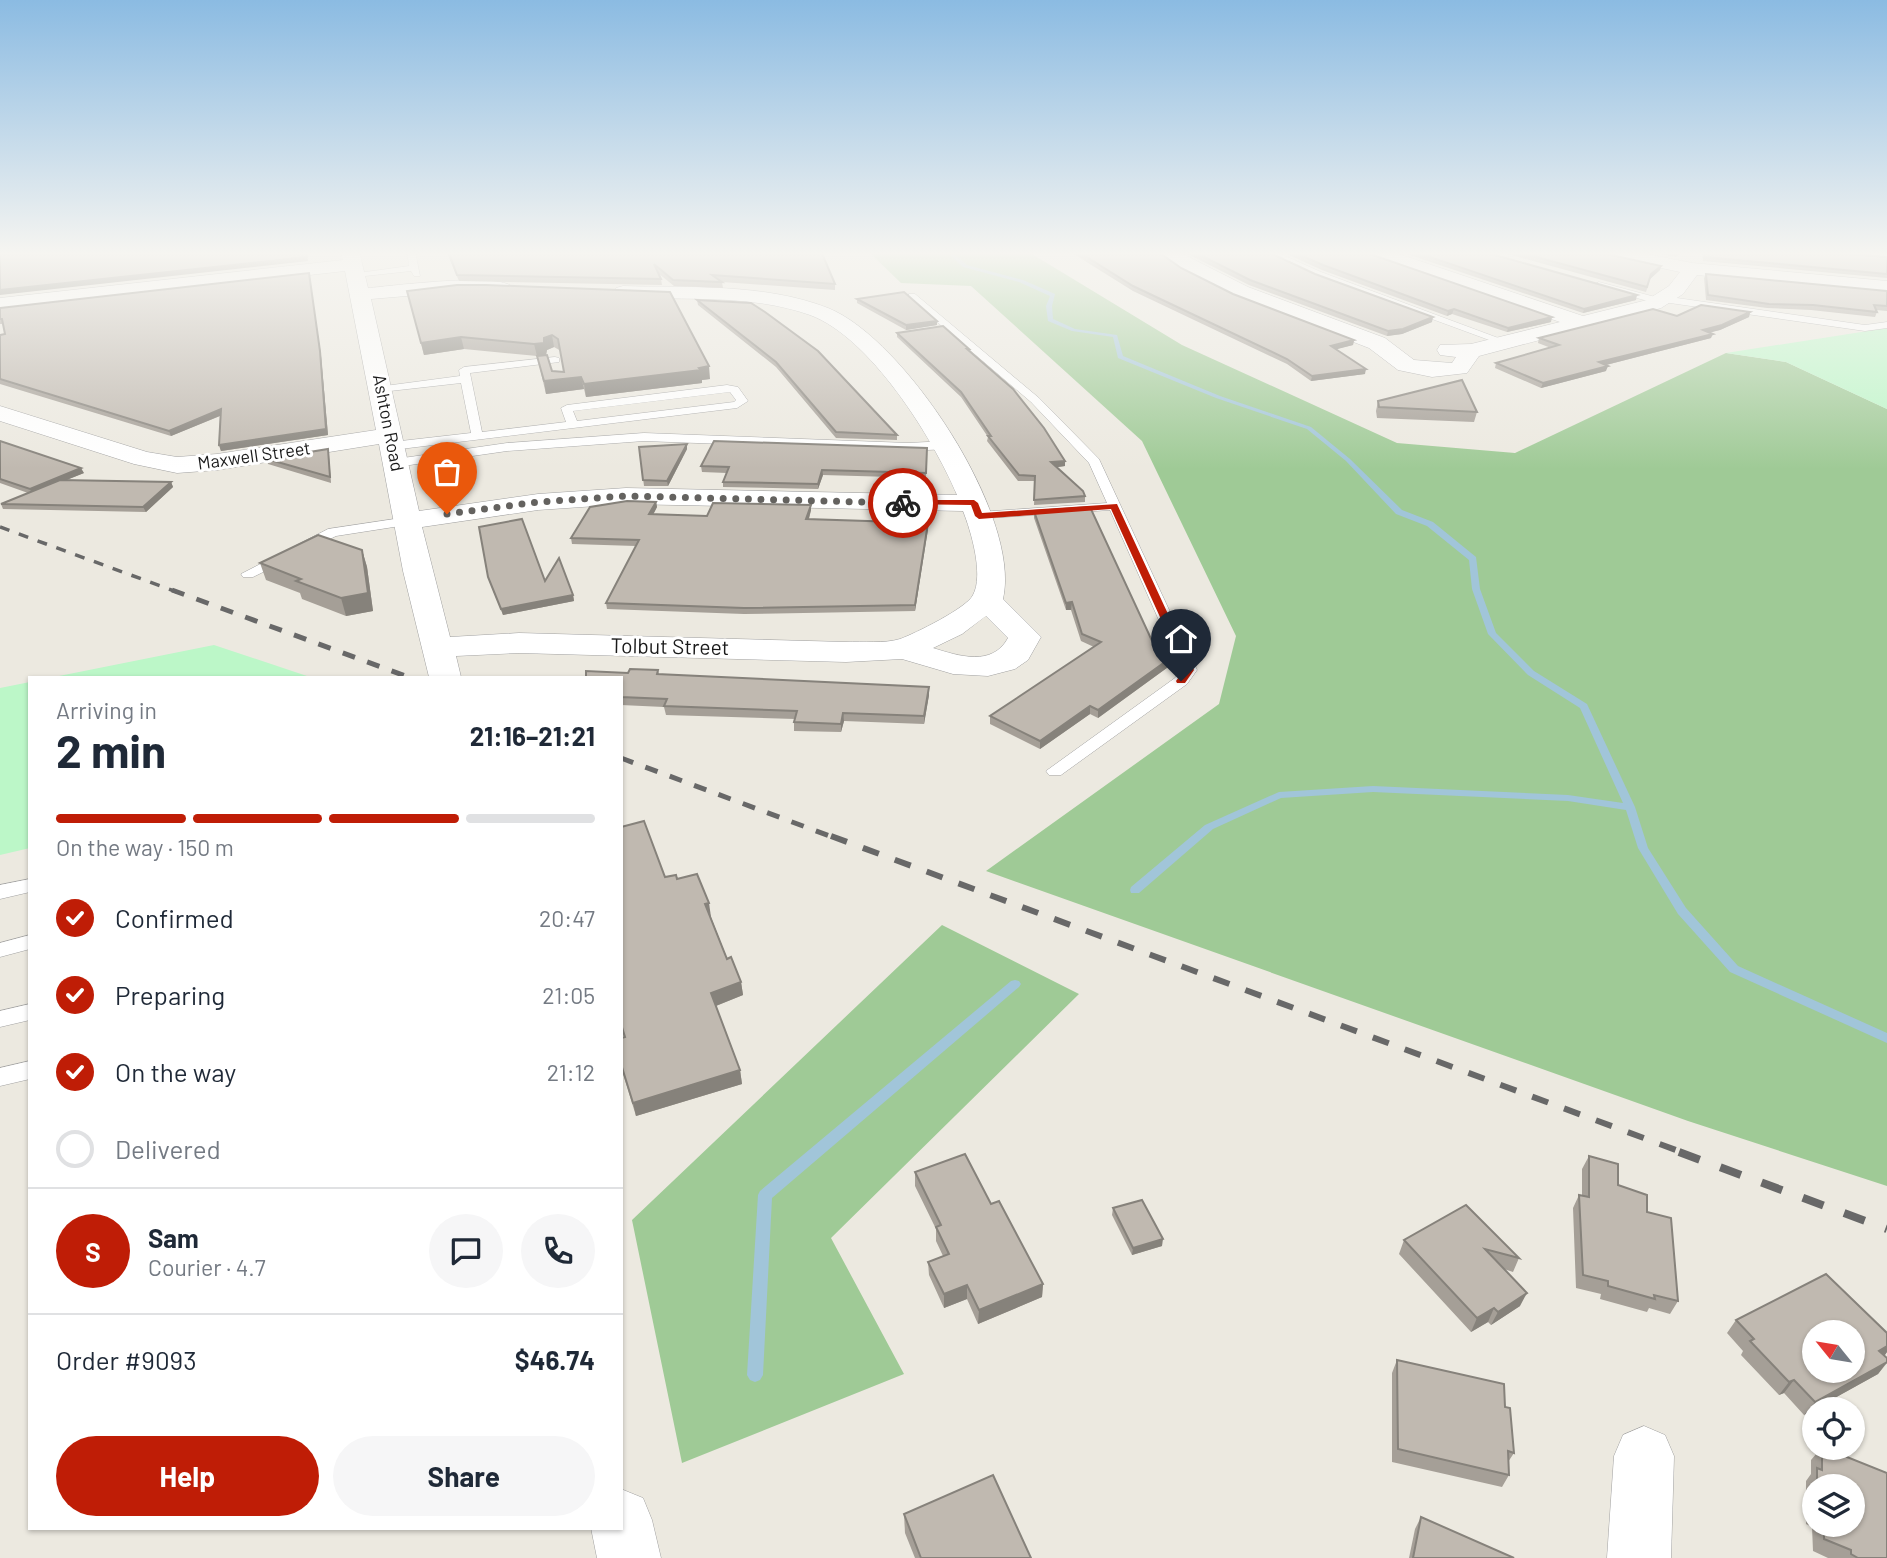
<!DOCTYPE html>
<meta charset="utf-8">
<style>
:root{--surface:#fff;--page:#f6f6f7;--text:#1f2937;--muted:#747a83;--line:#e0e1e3;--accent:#bf1d06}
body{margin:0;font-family:Barlow,sans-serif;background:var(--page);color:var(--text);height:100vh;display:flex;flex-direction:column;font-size:26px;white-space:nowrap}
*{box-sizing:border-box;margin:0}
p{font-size:23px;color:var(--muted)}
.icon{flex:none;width:38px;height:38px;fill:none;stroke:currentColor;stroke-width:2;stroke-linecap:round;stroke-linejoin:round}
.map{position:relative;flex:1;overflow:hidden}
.details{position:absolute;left:28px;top:676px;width:595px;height:854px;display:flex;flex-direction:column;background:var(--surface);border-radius:0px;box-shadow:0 2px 5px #0004}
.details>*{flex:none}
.needle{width:46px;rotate:300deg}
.controls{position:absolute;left:1802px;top:1320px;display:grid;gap:14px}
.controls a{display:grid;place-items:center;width:63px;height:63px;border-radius:50%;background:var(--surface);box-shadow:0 2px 5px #0004;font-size:35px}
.pin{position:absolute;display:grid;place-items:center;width:60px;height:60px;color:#fff;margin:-72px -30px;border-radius:50% 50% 50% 0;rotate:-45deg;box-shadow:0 0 7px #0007}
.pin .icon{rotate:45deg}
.courier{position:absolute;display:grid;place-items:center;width:70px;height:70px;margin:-35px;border:5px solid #bf1d06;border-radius:50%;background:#fff;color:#222;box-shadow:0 2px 9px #0007}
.overview em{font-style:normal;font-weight:700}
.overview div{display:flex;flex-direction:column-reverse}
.overview{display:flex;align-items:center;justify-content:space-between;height:119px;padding:0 28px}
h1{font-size:46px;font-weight:700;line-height:52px}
.bar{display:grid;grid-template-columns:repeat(4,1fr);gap:10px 7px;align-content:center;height:84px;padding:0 28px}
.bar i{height:9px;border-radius:5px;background:var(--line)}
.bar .selected{background:var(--accent)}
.bar p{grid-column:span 4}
.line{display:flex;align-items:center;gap:18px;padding:0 28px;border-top:2px solid var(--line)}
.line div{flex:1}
.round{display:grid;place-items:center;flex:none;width:74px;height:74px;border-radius:37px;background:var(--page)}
ol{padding:0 28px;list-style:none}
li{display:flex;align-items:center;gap:21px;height:77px}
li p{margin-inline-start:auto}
li .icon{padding:7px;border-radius:50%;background:var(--accent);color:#fff;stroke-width:4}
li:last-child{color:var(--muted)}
li i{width:38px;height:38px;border:4px solid var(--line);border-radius:50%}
.primary-button{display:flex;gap:14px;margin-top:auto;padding:14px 28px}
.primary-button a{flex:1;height:80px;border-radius:42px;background:var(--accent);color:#fff;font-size:28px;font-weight:700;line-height:80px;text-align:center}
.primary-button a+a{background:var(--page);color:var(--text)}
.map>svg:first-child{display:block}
.forest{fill:#9fca96}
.park{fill:#bcf7c8}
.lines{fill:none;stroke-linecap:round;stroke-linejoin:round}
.stream{fill:#a1c5d9;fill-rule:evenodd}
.service-casing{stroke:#a1a1a1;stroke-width:1}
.minor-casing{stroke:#a1a1a1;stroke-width:1}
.service{fill:#fff;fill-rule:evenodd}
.minor{fill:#fff;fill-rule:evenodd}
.rail-far3{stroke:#686868;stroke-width:3.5;stroke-dasharray:10 10;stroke-linecap:butt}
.rail-far2{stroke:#686868;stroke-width:5;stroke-dasharray:13 13;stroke-linecap:butt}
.rail-far1{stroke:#686868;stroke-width:6;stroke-dasharray:17 17;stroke-linecap:butt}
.rail{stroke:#686868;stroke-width:8;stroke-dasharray:22 22;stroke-linecap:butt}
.wall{fill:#a59f97;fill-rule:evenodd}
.shaded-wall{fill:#86827b}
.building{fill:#c0b9b0;stroke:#86827b;stroke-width:2;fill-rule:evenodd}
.route{fill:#bf1d06}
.done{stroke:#64625f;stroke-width:7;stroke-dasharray:0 12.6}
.labels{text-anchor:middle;stroke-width:6;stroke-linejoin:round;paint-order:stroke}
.far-street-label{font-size:18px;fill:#1a1a1a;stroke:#fff}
.street-label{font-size:21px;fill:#1a1a1a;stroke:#fff}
</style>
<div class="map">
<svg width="1887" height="1558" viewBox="0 0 1887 1558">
<rect width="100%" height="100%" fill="#ece9e0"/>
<g class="forest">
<path d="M868 251H1027L1182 345 1397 443 1515 453 1726 353 1786 362 1887 409V1186L1688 1121 986 871 1219 704 1236 636 1142 441 971 286 901 283Z"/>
<path d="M942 925 1079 994 831 1238 904 1374 682 1463 632 1220Z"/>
</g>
<g class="park">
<path d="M1887 328V409L1786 362 1726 353Z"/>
<path d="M214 645 310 677H54Z"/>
<path d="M30 682V848L0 855V688Z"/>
</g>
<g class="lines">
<g class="stream">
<path d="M946 251H951L967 265 1023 280 1055 294 1052 306 1053 319 1075 329 1117 335 1123 356 1220 396 1311 427 1350 459 1402 510 1433 522 1476 557 1480 589 1496 633 1534 671 1587 704 1635 807 1648 848 1686 908 1738 966 1887 1033V1043L1730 972 1678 914 1638 848 1626 810 1568 801 1373 792 1281 798 1213 829 1139 893H1131L1130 890 1131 887 1205 825 1279 792 1373 786 1568 795 1623 803 1580 708 1528 675 1488 634 1472 589 1469 560 1427 526 1396 514 1346 461 1307 429 1216 398 1118 358 1113 337 1072 331 1048 321 1046 306 1050 296 1019 282 963 267Z"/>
<path d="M1015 980 1019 981 1021 984 1019 987 772 1198 763 1375 760 1380 755 1382 750 1380 747 1375 758 1195 760 1191 1011 981Z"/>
</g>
<defs>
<g id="service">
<path d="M348 251H369L348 255Z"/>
<path d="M407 251H415L420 276H414L411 271 356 277 351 274 409 266Z"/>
<path d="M1263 251H1274L1321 272 1509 342 1500 344 1315 276Z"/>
<path d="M1821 251 1887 254V260L1825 254Z"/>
<path d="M1599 282 1659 298 1663 296 1865 325 1887 322V328L1865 331 1663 302 1659 304 1596 287 1594 285Z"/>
<path d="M909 294H915L1039 398 1099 459 1197 670 1187 684 1061 775H1049L1046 771 1175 678 1181 670 1110 510 974 519V513L979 512 1107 503 1089 463 1031 402 909 298Z"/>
<path d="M555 357 559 358V362L470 373 482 432 566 422 561 408 567 405 727 385 738 387 748 401 737 408 392 450 386 446 392 442 471 433 461 383 381 392 377 391V387L460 376 459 370 464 367ZM730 392 736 400 734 402 577 421 573 411Z"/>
<path d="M644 433 908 443 947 441 953 445 947 449 908 451 644 441 507 451 396 467 390 463 396 459 507 443Z"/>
<path d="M408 517 413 518V524L336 536 253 577H243L241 574 328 529Z"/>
<path d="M30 879V892L0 899V885Z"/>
<path d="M30 935V949L0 957V943Z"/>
<path d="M30 1004V1020L0 1027V1011Z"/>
<path d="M30 1061V1079L0 1086V1068Z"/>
</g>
<g id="minor">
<path d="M341 251H359L368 288C391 286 500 272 512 287L502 293 454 292 371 299 419 511 538 494 626 488 957 495C933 438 870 337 810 315 751 294 684 300 623 298L616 296 613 292 616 288 623 286C690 288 764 283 828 308 904 338 1022 516 1003 599L1041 637 1028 660 1015 669 988 676 953 674 902 659 846 662 519 653 456 656 461 677H429L403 571 379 444 217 470 177 473 134 464 0 421V406L147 452 177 457 217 454 376 430 345 271 0 310V298L343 260ZM626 504 963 511C971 531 984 575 973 595 967 608 914 634 900 639 884 644 863 641 846 642L519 633 450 637 422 527 538 510ZM986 616 1008 638C992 667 959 656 933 648L962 634Z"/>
<path d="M1155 251H1177L1248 287 1385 338 1414 360 1452 363 1456 357 1440 355 1437 350 1440 345 1471 344 1560 322 1367 255 1364 251H1390L1583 316 1647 300 1669 286 1680 272 1601 255 1598 251H1632L1692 263 1887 281V293L1697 275 1683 294 1661 308 1479 356 1467 373 1432 377 1398 370 1369 348 1234 296 1182 270Z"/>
<path d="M1644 1426 1665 1435 1674 1456 1671 1558H1607L1614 1456 1623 1435Z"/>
<path d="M621 1489 643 1498 652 1520 661 1558H597L591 1528H621Z"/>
</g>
</defs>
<use href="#service" class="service-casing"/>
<use href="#minor" class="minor-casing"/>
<use href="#service" class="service"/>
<use href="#minor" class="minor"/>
<path class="rail-far3" d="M0 527 177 592"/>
<g class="rail-far2">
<path d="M172 590 408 677"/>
<path d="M621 758 835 838"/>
</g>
<path class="rail-far1" d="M831 836 1684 1153"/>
<path class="rail" d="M1679 1152 1887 1229"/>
</g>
<g class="wall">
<path d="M446 251H821L835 284V290L722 282 723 288 674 286 658 273 661 279 662 285 459 281Z"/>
<path d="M1069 251H1157L1181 268 1233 294 1354 340 1353 345 1336 349 1365 374 1311 381 1287 364 1133 291Z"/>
<path d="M1182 251H1266L1315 274 1432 322 1402 334 1387 336 1249 285Z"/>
<path d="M1280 251H1366L1367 253 1551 322 1507 332 1452 314 1447 316 1322 270Z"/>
<path d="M1398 251H1481L1636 300 1583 313Z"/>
<path d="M1497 251H1601L1602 253 1661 266 1660 270 1650 279 1646 292Z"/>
<path d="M1645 251H1684L1676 257Z"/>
<path d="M1702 251H1825L1826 252 1887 257V278L1703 261Z"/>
<path d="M1706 274 1887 291V311L1876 310 1877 312 1875 317 1811 310 1767 308 1706 300 1704 278Z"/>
<path d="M310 278 321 356 328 435 221 451 219 445 220 416 171 436 0 384V335L5 334 3 324H0V308Z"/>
<path d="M407 291 710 379 702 380V383L586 397 584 389 546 394 537 356 464 349 424 355ZM554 347 561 351 564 372 552 371 546 355 547 350Z"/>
<path d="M857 299 937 321V325L906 330 857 303Z"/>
<path d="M697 300 897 435V440L836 438 776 367 698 305Z"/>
<path d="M1750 312 1749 317 1720 330 1710 332 1711 338 1606 365V371L1541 388 1495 368 1496 363 1551 348 1538 343 1539 338 1677 316Z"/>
<path d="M897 333 969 352 1065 466 1057 467 1085 496V502L1034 505 1035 481H1018L987 441 988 437 961 397 897 337Z"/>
<path d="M1378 401 1477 412 1474 422 1377 418 1376 411Z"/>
<path d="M0 441 84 473 66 480 171 482 173 487 146 512 3 509 1 504 28 493 0 483Z"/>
<path d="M687 444V449L668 486H644L639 447Z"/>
<path d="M927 448 926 478 823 475 818 489 723 487V482L727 473 702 472 701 466Z"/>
<path d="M329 455 331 483 268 464 267 459Z"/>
<path d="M656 502 657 507 653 515 707 516 811 510 809 519 928 523 915 611 744 614 607 609 606 603 636 546 572 544 571 538Z"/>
<path d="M1034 511 1153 643 1176 654 1175 662 1098 718 1090 714 1040 749 990 724V716L1094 647 1081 641 1071 610H1066L1034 518Z"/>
<path d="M479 527 545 581 573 595 574 601 503 615 490 583Z"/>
<path d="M362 550 367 567 373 611 346 616 302 599 300 593 266 580 260 563Z"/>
<path d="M658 670 659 674 929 695 924 724 844 721 841 732 794 731V722L795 719 666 715 664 707 621 705V677L628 673Z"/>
<path d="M621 827 665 877 677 879 711 917 727 959 741 982 743 995 716 1006 740 1070 742 1084 636 1116 621 1067V1038H624L621 1029Z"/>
<path d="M1589 1156 1647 1212 1678 1301 1670 1314 1649 1308 1647 1312 1600 1299 1601 1294 1576 1288 1573 1208 1579 1195H1582V1169Z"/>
<path d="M915 1172 991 1204 1043 1284 1042 1297 978 1324 967 1299 944 1308 929 1275 928 1262 943 1256 936 1241V1229L915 1186Z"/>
<path d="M1466 1205 1519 1258 1513 1272 1504 1269 1520 1306 1491 1325 1488 1322 1471 1332 1399 1254 1404 1240Z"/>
<path d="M1113 1208 1162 1246 1132 1255 1112 1215Z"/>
<path d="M1736 1320 1887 1333V1352L1884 1355 1887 1358V1363L1878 1374 1804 1415 1784 1393 1779 1395 1741 1355 1743 1351 1727 1333Z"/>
<path d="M1397 1360 1505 1407 1514 1453 1508 1462 1509 1475 1502 1487 1392 1462V1373Z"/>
<path d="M1822 1447 1887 1473V1558H1828L1813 1551 1812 1527 1806 1524V1481L1811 1474V1460ZM1815 1486H1853V1524H1815Z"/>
<path d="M904 1514 1031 1558H915L905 1533Z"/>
<path d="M1421 1517 1514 1558H1409L1415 1529Z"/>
</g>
<g class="shaded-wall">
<path d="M306 251 308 261 0 295V290Z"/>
<path d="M1661 266 1660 270 1650 279 1651 274Z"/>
<path d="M309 273 321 356 328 435 221 451 219 445Z"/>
<path d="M1637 295 1636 300 1583 313 1584 309Z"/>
<path d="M1454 309 1452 314 1447 316 1448 311Z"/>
<path d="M1750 312 1749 317 1720 330 1701 335 1703 330Z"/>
<path d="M1433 317 1432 322 1402 334 1387 336 1388 331Z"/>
<path d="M1552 317 1551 322 1507 332 1508 328Z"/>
<path d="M937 321V325L906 330V325Z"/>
<path d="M1713 334 1711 338 1598 367 1599 362Z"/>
<path d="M552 335 554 347 547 350 546 355 537 356 534 344Z"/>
<path d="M461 337 464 349 424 355 421 343Z"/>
<path d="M1354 340 1353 345 1330 351 1331 346Z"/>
<path d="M709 366 710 379 702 380V383L586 397 584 384Z"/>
<path d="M1608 366 1606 371 1541 388 1543 383Z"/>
<path d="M1366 369 1365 374 1311 381 1312 376Z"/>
<path d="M581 377 584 389 546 394 544 381Z"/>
<path d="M221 409 222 415 171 436 169 431Z"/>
<path d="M687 444V449L668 486 667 481Z"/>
<path d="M1065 461V466L1051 468V462Z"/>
<path d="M81 468 84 473 32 494 30 489Z"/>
<path d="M822 470 823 475 818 489V484Z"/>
<path d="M171 482 173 487 146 512 143 507Z"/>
<path d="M656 502 657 507 650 520 649 514Z"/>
<path d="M811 505V510L807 525 806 519Z"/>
<path d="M928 523V529L915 611V605Z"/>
<path d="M362 550 367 567 373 611 346 616 341 598Z"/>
<path d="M573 595 574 601 503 615 501 609Z"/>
<path d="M1072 602 1071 610H1066V603Z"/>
<path d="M1176 654 1175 662 1098 718V710Z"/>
<path d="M929 687V695L924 724V716Z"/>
<path d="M1090 706V714L1040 749V741Z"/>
<path d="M843 713 844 721 841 732V724Z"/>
<path d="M709 903 711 917 707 918 705 904Z"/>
<path d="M741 982 743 995 713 1007 711 993Z"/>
<path d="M740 1070 742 1084 636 1116 633 1103Z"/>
<path d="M1163 1239 1162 1246 1132 1255 1133 1248Z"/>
<path d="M1043 1284 1042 1297 978 1324 979 1310Z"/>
<path d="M967 1285V1299L944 1308V1294Z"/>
<path d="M1527 1293 1520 1306 1491 1325 1498 1312Z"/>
<path d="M1494 1308 1488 1322 1471 1332 1477 1318Z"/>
<path d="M1887 1346V1352L1885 1355 1868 1364 1879 1351Z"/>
<path d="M1887 1362 1878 1374 1804 1415 1815 1402Z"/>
<path d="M1794 1380 1784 1393 1779 1395 1789 1382Z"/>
</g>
<g class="building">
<path d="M0 251H306L307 257 0 290Z"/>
<path d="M448 251H821L835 284 712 275 722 282 673 280 654 264 661 279 457 275Z"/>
<path d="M1077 251H1157L1181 268 1233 294 1354 340 1331 346 1366 369 1312 376 1287 359 1133 286Z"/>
<path d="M1192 251H1266L1315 274 1433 317 1403 329 1388 331 1250 280Z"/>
<path d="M1291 251H1366L1367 253 1552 317 1508 328 1454 309 1448 311 1323 265Z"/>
<path d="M1412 251H1481L1637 295 1584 309Z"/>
<path d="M1514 251H1601L1602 253 1661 266 1651 274 1647 287Z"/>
<path d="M1704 251H1825L1826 252 1887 257V274L1704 257Z"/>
<path d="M309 273 320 351 326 429 219 445 221 409 169 431 0 379V335L5 334 2 319H0V308Z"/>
<path d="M1706 274 1887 291V306L1874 305 1877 312 1813 305 1769 304 1708 295Z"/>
<path d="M457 285H486L670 292 709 366 699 368 701 370 584 384 581 377 544 381 537 356 547 355 552 371 564 372 558 339 552 335 544 338V343L534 344 461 337 421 343 407 291Z"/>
<path d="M904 292 937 321 906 325 857 299Z"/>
<path d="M697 300 751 303 765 312 818 351 897 435 836 432 776 362Z"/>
<path d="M1701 305 1750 312 1722 325 1703 330 1713 334 1599 362 1608 366 1543 383 1496 363 1559 345 1539 338 1653 309 1677 316Z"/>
<path d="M943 326 969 349H967L1013 389 1044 428 1065 461 1051 462 1083 491 1085 496 1034 500 1035 476 1019 475 988 436H991L961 392 897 333Z"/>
<path d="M1462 380 1477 412 1379 407 1378 401Z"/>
<path d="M0 441 81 468 30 489 0 479Z"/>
<path d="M714 441 927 448 926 473 822 470 818 484 723 482 729 467 701 466Z"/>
<path d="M687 444 667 481 643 480 639 447Z"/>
<path d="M328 449 330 477 267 459Z"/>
<path d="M60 480 171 482 143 507 1 504Z"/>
<path d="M627 501 656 502 649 514 707 516 713 503 811 505 806 519 928 523 915 605 744 608 606 603 639 540 571 538 590 507Z"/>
<path d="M1090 507 1153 643 1176 654 1098 710 1090 706 1040 741 990 716 1101 642 1082 634 1072 602 1066 603 1034 511Z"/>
<path d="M522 519 545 581 559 558 573 595 501 609 488 577 479 527Z"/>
<path d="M318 535 362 550 368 593 341 598 296 581 301 579 260 563Z"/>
<path d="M630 669 658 670 657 674 929 687 924 716 843 713 841 724 794 722 797 711 664 706 667 699 621 697V677H586V671L628 673Z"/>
<path d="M644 821 665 877 676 875 677 879 697 874 709 903 705 904 727 959 731 957 741 982 711 993 740 1070 633 1103 621 1064V1038L625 1037 621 1024V827Z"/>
<path d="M965 1154 991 1204 999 1201 1043 1284 979 1310 967 1285 944 1294 928 1262 949 1254 936 1227 941 1225 915 1172Z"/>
<path d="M1589 1156 1618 1164V1185L1647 1195V1212L1671 1218 1678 1301 1654 1295 1655 1299 1608 1286V1281L1583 1275 1579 1195 1589 1197Z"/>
<path d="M1142 1200 1163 1239 1133 1248 1113 1208Z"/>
<path d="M1466 1205 1519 1258 1485 1249 1527 1293 1498 1312 1494 1308 1477 1318 1404 1240Z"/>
<path d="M1826 1274 1887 1333V1346L1879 1351 1887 1358V1362L1815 1402 1794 1380 1789 1382 1750 1341 1754 1339 1736 1320ZM1815 1332H1853V1370H1815Z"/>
<path d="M1397 1360 1504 1384 1505 1407 1510 1408 1514 1453 1508 1451 1509 1475 1398 1449Z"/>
<path d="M1822 1447 1887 1473V1558H1858L1851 1554V1550L1824 1539V1524H1853V1486H1817V1468L1822 1470Z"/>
<path d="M993 1475 1031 1558H921L904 1514Z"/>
<path d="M1421 1517 1514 1558H1413Z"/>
</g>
<linearGradient id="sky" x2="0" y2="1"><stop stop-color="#8bbbe2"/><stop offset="0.54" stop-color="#f6f5f1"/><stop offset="1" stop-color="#f6f5f1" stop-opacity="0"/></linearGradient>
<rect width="1887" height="469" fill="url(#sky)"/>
<path class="route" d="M903 500H974L978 503 982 513 1117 504 1194 670 1185 683H1177L1176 681 1184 670 1111 509 979 519 975 516 971 505 900 504Z"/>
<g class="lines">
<path class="done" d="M447 514 538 502 626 496 903 503"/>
</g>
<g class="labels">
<g class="far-street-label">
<text transform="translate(388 423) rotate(79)" y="6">Ashton Road</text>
<text transform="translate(254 456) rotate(-8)" y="6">Maxwell Street</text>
</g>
<g class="street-label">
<text transform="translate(670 647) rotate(1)" y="7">Tolbut Street</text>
</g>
</g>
</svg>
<div class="controls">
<a><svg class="needle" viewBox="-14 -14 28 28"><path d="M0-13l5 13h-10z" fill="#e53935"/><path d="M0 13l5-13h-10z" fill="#747a83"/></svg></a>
<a><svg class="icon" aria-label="locate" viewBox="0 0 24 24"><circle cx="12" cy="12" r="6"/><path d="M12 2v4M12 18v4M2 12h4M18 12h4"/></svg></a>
<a><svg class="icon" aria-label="layers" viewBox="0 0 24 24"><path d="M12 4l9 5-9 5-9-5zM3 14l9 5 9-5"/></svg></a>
</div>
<div class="pin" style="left:447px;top:514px;background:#ea580c"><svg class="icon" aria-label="bag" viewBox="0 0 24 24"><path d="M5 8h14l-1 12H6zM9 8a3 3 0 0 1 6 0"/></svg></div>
<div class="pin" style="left:1181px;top:681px;background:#1f2937"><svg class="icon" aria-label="home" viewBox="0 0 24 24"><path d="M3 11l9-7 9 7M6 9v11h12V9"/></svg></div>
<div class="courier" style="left:903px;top:503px"><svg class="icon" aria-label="bike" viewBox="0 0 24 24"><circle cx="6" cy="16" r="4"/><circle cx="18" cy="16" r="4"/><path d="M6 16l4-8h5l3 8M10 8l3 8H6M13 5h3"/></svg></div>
<section class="details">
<div class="overview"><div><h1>2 min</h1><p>Arriving in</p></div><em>21:16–21:21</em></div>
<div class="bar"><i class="selected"></i><i class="selected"></i><i class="selected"></i><i></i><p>On the way · 150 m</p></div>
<ol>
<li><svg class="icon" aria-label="check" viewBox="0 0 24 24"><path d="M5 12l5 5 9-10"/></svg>Confirmed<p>20:47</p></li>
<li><svg class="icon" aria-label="check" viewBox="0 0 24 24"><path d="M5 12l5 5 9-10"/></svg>Preparing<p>21:05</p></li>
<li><svg class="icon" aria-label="check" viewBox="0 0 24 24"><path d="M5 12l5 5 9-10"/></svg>On the way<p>21:12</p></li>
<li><i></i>Delivered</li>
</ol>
<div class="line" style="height:126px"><b class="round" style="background:var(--accent);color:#fff">S</b><div><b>Sam</b><p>Courier · 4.7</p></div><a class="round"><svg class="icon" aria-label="chat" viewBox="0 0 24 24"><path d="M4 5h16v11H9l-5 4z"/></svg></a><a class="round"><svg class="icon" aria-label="phone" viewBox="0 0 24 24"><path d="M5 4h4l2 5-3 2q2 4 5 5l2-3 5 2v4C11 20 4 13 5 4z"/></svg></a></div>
<div class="line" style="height:91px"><div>Order #9093</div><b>$46.74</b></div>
<div class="primary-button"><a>Help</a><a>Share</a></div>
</section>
</div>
